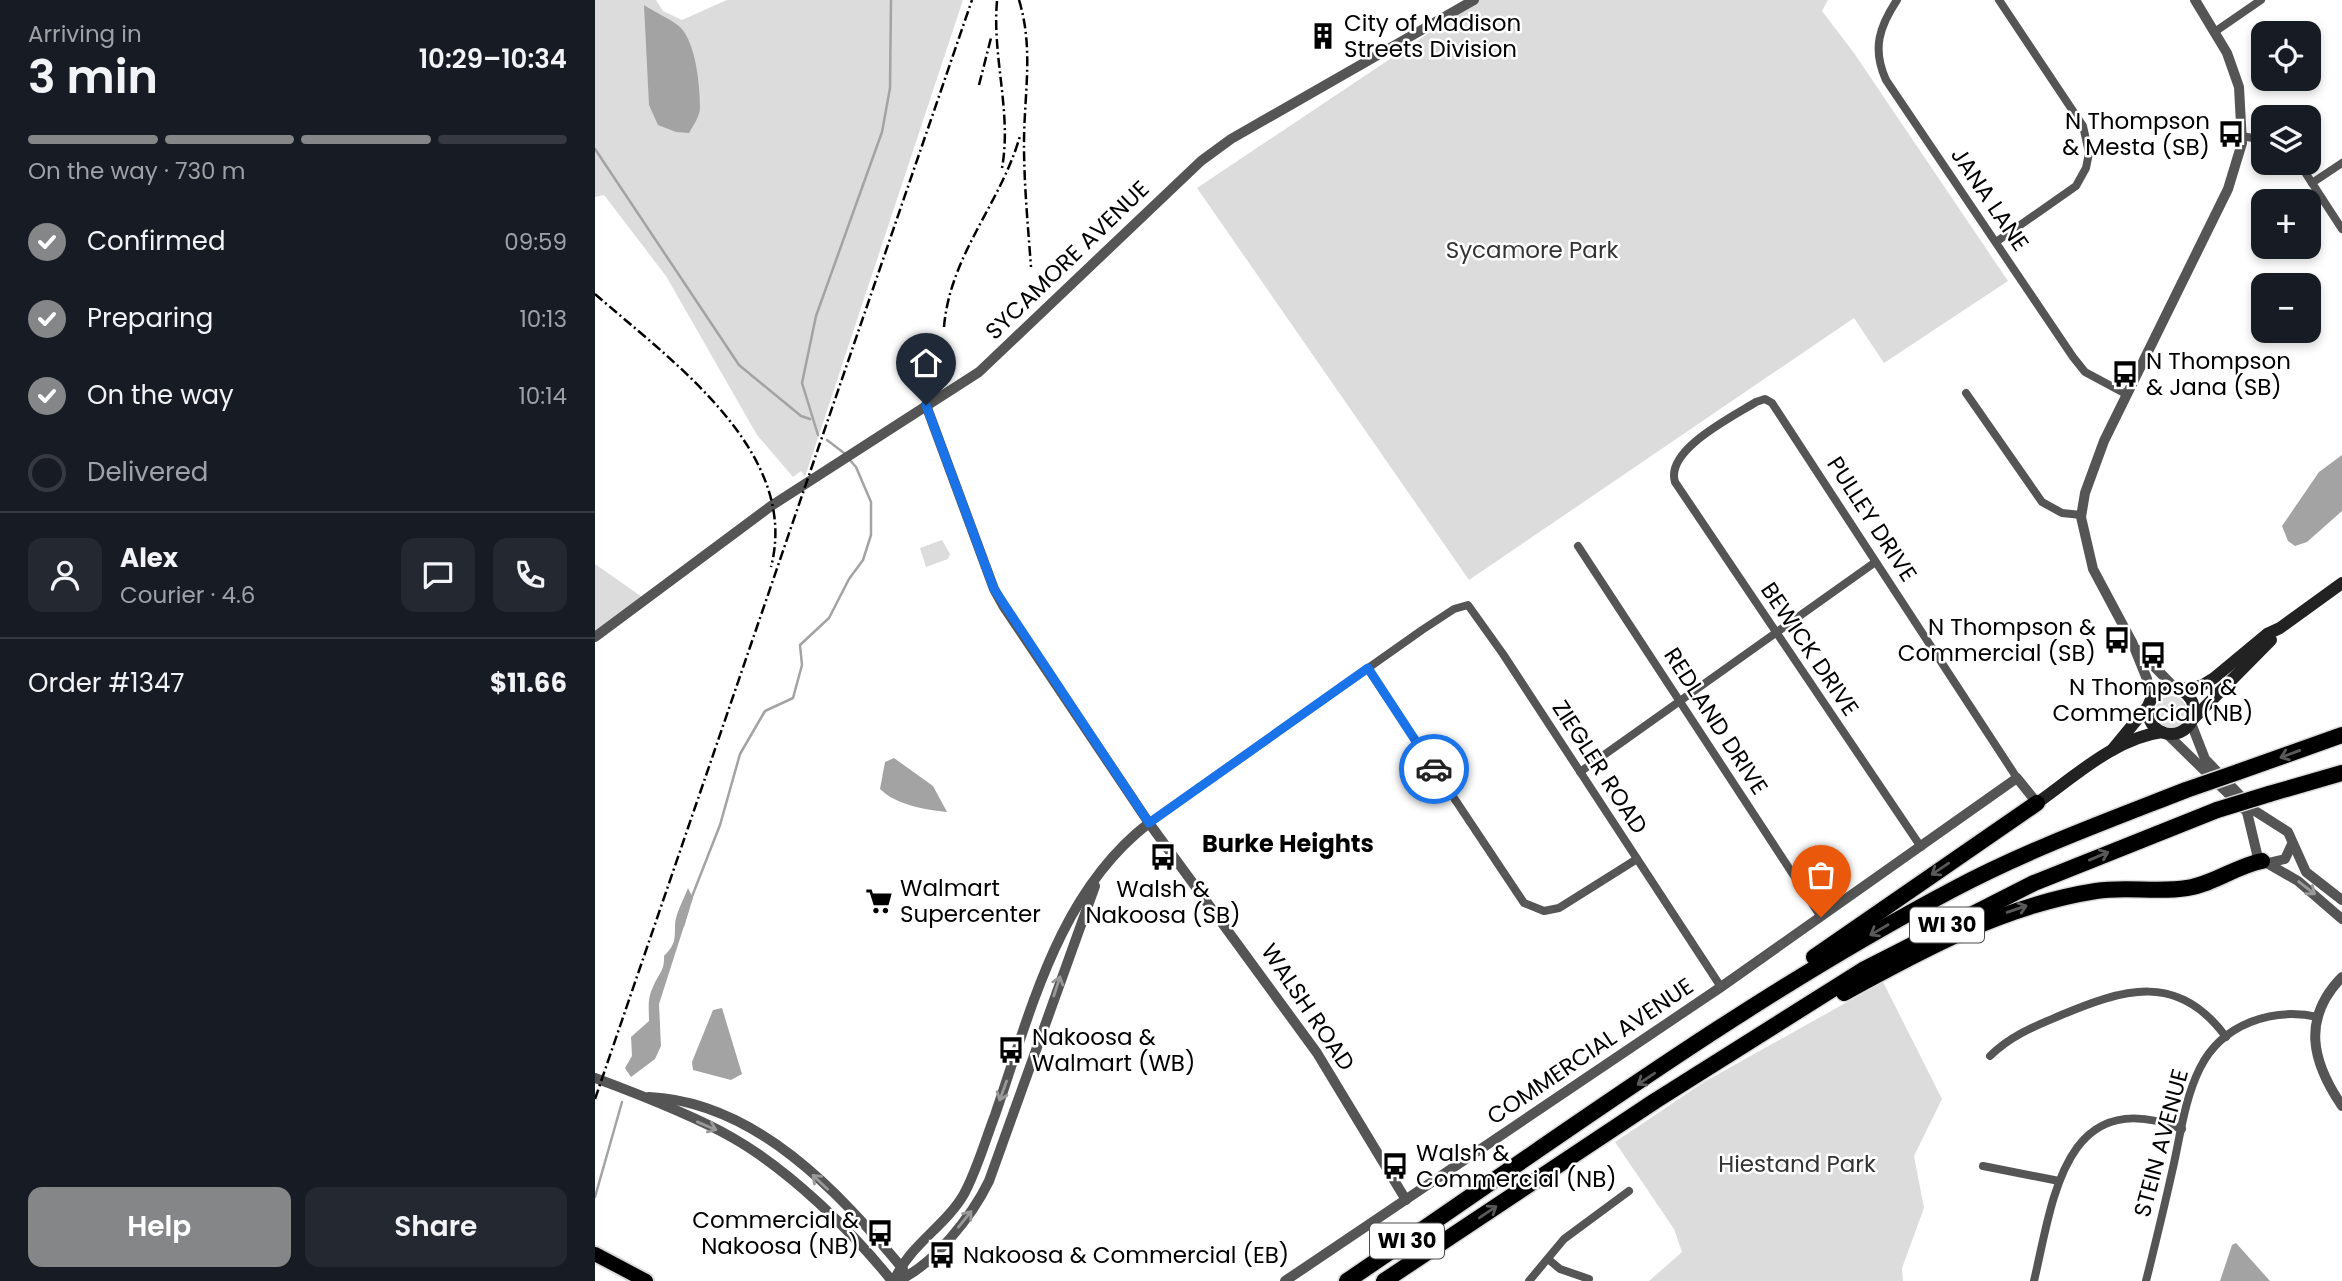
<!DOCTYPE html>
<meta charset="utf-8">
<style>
:root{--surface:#171b24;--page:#242831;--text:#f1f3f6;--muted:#9ea1a6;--line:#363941;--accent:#858687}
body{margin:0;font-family:Poppins,sans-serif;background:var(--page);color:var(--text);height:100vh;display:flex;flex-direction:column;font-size:26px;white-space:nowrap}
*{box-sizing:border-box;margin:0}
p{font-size:23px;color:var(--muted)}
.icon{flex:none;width:38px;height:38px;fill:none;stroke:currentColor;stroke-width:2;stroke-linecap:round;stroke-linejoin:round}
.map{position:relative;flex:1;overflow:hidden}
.details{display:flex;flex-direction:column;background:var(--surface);width:595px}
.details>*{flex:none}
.controls{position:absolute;left:1656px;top:21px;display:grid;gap:14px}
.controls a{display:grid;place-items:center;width:70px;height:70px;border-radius:14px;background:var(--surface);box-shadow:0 4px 10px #0003;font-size:35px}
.pin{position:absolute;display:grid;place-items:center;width:60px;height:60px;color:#fff;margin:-72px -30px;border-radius:50% 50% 50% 0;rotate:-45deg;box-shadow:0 0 7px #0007}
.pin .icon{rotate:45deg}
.courier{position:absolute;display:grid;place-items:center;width:70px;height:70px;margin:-35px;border:5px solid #1a73e8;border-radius:50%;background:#fff;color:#222;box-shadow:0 2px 9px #0007}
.summary em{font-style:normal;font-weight:600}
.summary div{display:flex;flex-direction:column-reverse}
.summary{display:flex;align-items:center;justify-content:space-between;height:119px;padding:0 28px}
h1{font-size:46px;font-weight:600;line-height:52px}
.bar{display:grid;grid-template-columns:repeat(4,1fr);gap:10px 7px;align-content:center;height:84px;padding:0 28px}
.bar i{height:9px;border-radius:5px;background:var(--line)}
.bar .on{background:var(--accent)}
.bar p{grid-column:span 4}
.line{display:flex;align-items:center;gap:18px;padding:0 28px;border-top:2px solid var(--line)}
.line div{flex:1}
.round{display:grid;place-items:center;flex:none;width:74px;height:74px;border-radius:14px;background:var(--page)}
ol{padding:0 28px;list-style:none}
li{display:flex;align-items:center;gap:21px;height:77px}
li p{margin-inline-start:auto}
li .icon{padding:7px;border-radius:50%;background:var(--accent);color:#fff;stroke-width:4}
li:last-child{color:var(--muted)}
li i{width:38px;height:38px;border:4px solid var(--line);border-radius:50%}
.button{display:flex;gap:14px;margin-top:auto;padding:14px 28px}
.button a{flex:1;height:80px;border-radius:14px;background:var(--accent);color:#fff;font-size:28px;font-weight:600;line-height:80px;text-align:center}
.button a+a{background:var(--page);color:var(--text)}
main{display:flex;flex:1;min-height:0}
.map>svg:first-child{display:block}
.green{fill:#dcdcdc}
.water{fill:#a3a3a3}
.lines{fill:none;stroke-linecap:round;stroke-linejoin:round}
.stream{stroke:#a3a3a3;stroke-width:2.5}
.primary-casing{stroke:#dbdbdb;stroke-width:18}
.motorway-casing{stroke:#dbdbdb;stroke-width:19}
.minor{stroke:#555;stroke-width:8}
.tertiary{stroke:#555;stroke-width:10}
.secondary{stroke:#222;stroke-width:12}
.primary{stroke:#000;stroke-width:14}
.motorway{stroke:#000;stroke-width:16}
.rail{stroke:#000;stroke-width:2.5;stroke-dasharray:10 3.5 2 3.5;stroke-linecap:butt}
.motorway-bridge-casing{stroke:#dbdbdb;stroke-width:19;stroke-linecap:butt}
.motorway-bridge{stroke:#000;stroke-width:16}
.oneway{stroke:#595959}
.oneway2{stroke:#999}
.done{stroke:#595959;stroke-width:7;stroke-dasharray:0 12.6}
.route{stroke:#1a73e8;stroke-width:9}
.labels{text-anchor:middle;stroke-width:5;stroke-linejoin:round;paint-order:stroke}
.shield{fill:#fff;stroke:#4c4c4c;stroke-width:2}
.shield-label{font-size:21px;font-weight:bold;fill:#000}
.poi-label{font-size:23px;fill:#000;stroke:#fff;text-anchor:start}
.street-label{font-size:23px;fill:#000;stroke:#fff}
.park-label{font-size:23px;fill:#333;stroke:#fff}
.neighbourhood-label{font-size:24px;font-weight:bold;fill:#000;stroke:#fff}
</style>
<main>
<section class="details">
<div class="summary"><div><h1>3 min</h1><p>Arriving in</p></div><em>10:29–10:34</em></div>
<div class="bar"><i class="on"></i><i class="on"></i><i class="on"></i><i></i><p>On the way · 730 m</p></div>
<ol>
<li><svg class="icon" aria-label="check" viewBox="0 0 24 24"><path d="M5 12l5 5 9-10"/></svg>Confirmed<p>09:59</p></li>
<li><svg class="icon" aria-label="check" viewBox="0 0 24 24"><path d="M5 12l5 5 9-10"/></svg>Preparing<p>10:13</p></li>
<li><svg class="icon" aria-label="check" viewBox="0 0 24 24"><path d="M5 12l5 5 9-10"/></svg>On the way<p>10:14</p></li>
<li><i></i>Delivered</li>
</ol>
<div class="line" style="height:126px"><a class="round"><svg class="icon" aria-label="person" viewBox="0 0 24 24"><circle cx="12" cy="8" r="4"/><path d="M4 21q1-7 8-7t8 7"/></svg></a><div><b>Alex</b><p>Courier · 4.6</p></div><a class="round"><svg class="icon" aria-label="chat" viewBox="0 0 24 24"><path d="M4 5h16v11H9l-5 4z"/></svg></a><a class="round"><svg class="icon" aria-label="phone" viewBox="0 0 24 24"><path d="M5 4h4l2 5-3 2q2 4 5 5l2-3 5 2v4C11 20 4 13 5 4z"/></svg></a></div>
<div class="line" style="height:91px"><div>Order #1347</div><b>$11.66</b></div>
<div class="button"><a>Help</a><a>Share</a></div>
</section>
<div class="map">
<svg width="1747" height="1281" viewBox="0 0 1747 1281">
<rect width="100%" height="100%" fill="#fff"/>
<g class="green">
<path d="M0 0H61L68 11 87 20 132 0H368L210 477 206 471 198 477 162 435 71 276 9 195 0 197Z"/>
<path d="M883 0H1233L1227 11 1259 53 1413 281 1289 363 1259 318 874 580 602 188Z"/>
<path d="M347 540 355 554 353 559 331 567 325 548Z"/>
<path d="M0 564 50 599 0 633Z"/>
<circle cx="1576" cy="712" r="16"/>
<path d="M1288 982 1347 1099 1319 1156 1329 1208 1307 1268 1308 1281H1054L1087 1252 1079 1229 1020 1142 1109 1082Z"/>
</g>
<g class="water">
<path d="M49 5C59 12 80 21 86 28 101 44 105 86 105 108 105 116 98 126 94 133L81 132 63 125 54 105Z"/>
<path d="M1747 455V511L1712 542 1700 546 1693 541 1687 526 1724 472Z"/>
<path d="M299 758 338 786 352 812C331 810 301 805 285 789L290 762Z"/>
<path d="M93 888 98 898 64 1004 66 1046 60 1059 36 1077 30 1068 37 1056 36 1037 54 1021C54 1009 52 998 58 987 63 974 70 971 69 956 80 945 80 940 80 926 80 914 89 899 93 888Z"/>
<path d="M127 1008 147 1074 136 1080 98 1070 97 1062 118 1010Z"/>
<path d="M1641 1243 1675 1281H1625L1637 1245Z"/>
</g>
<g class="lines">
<g class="stream">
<path d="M0 149 144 365 206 416 215 419"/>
<path d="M223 435 207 383 221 316 287 132 295 88 296 0"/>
<path d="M232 440 249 453"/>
<path d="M96 899 125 825 145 754 170 711 198 698 207 665 205 645 234 618 254 579 268 560 276 535V502L261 467 253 458"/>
<path d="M88 926 93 909"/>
<path d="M0 1197 27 1102"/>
</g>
<defs>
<path id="primary" d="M0 1254 51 1281"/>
<g id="motorway">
<path d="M1643 772 1747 735"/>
<path d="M1674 794 1747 773"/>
<path d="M1219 957 1442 803"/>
<path d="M1249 993C1329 949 1410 905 1501 891 1531 886 1562 893 1592 888 1619 884 1641 866 1667 861"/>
<path d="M752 1281C951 1147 1145 1002 1357 890 1432 850 1512 821 1591 790"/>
<path d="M789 1281 1060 1101 1268 970 1439 883 1622 810"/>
</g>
</defs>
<use href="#primary" class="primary-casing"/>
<use href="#motorway" class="motorway-casing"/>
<g class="minor">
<path d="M1302 0C1284 27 1277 49 1291 80L1478 357 1490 372 1531 394"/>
<path d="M1621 31 1666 0"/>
<path d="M1647 136 1668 140"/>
<path d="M1704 163 1747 229"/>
<path d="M1717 183 1747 163"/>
<path d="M1401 242 1481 186 1491 168 1494 153 1488 126 1404 0"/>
<path d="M1371 393 1447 502 1467 513 1486 515"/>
<path d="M983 546 1226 917"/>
<path d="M773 669 929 903 949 911 964 908 1042 859"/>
<path d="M985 772 1279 563"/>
<path d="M554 823 827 630 859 609 873 605 908 654 1126 987"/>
<path d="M1326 847 1080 482C1070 450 1137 417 1161 402L1170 399 1177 403 1422 778"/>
<path d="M1395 1056C1415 1036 1438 1027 1464 1016 1528 989 1583 971 1631 1037"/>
<path d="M1388 1166 1464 1181"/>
<path d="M953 1259 965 1269 994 1279"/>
<path d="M934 1281 969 1239 1034 1191"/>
<path d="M1439 1281C1458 1200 1469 1082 1587 1129"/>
<path d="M1551 1281C1560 1245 1569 1208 1577 1172 1585 1138 1589 1100 1605 1068 1627 1024 1677 1007 1723 1017"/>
</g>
<g class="tertiary">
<path d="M331 405 399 589 409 607 554 823 722 1053 811 1200"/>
<path d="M0 637 176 506 384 372 606 161 636 139 879 0"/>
<path d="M1543 650 1580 688"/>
<path d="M1556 701 1552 679 1537 642 1498 569 1486 517 1490 493 1509 441 1633 189 1647 143 1644 87 1632 53 1600 0"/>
<path d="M1596 723 1610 759 1660 811 1693 832 1711 872 1747 900"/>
<path d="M1571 733 1652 812 1663 858 1703 881 1747 919"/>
<path d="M1673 863 1690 859 1697 844"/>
<path d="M1747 977C1706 1019 1717 1062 1747 1106"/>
<path d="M0 1078C43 1094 98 1115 138 1138 194 1170 257 1231 297 1281"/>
<path d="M54 1097C161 1102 244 1192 308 1269"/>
<path d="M299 1281C314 1245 350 1227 369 1194 382 1170 390 1141 400 1115 436 1011 463 893 554 823"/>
<path d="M302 1281C338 1266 377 1216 394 1181L500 886"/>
<path d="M690 1281 1126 987 1422 778 1442 803"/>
</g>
<g class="secondary">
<circle cx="1576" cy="711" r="23"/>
<path d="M1584 689 1606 686 1619 678 1672 634 1685 628 1747 583"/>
<path d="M1598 719 1676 640"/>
<path d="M1517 750 1554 705"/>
<path d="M1442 803C1480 776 1521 738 1567 732"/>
</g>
<use href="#primary" class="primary"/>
<use href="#motorway" class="motorway"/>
<g class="rail">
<path d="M424 0C439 49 429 94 429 144 429 185 433 226 436 267"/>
<path d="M402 1C397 57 417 113 407 168"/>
<path d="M384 85 396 38"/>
<path d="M0 294C75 360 206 451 176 567"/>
<path d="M349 327C355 255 406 203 425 136"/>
<path d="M0 1099 377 0"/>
</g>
<defs>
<g id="motorway-bridge">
<path d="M1591 790 1643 772"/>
<path d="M1622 810 1674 794"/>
</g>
</defs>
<use href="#motorway-bridge" class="motorway-bridge-casing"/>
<use href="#motorway-bridge" class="motorway-bridge"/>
</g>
<defs><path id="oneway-shaft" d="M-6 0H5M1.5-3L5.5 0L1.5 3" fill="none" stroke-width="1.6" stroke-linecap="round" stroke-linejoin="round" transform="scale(1.75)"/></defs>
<g class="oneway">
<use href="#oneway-shaft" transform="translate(1695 754) rotate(160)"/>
<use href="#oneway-shaft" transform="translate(1504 856) rotate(-23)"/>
<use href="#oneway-shaft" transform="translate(1345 869) rotate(146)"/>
<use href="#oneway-shaft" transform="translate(1422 909) rotate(-19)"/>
<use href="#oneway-shaft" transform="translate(1284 930) rotate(150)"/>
<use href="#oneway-shaft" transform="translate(1051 1079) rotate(146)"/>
<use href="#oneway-shaft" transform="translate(893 1212) rotate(-34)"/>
</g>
<g class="oneway2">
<use href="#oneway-shaft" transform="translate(1712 888) rotate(38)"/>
<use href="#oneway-shaft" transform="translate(462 986) rotate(-72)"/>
<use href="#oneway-shaft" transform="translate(408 1091) rotate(110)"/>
<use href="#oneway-shaft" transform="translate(112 1126) rotate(23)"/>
<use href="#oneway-shaft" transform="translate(225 1182) rotate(-137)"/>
<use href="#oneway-shaft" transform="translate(370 1219) rotate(-51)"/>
</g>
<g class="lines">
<path class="done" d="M839 769 929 903 949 911 964 908 1042 859 1126 987 1226 917"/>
<path class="route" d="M331 405 399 589 554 823 773 668 839 769"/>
</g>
<defs>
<symbol id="building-bare" viewBox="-9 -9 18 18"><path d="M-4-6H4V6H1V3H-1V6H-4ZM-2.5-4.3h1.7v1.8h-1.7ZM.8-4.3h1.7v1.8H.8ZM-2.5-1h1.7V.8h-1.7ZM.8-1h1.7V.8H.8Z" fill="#000" stroke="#fff" stroke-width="2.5" paint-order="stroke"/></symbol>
<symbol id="bus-bare" viewBox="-9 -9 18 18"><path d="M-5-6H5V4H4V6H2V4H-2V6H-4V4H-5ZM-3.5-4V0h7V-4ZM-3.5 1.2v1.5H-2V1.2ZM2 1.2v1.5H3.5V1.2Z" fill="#000" stroke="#fff" stroke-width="2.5" paint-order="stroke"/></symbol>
<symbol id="supermarket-bare" viewBox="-9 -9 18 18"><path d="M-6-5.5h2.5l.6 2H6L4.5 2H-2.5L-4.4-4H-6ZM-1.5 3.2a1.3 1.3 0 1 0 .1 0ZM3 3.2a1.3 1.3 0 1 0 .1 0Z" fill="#000" stroke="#fff" stroke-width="2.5" paint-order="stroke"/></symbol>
</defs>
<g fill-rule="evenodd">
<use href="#building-bare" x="709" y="17" width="38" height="38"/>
<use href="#bus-bare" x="1617" y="115" width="38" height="38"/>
<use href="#bus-bare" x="1511" y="355" width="38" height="38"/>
<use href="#bus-bare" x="1503" y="621" width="38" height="38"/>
<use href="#bus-bare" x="1539" y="636" width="38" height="38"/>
<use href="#bus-bare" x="549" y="838" width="38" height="38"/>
<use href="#supermarket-bare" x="265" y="882" width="38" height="38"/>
<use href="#bus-bare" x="397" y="1031" width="38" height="38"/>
<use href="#bus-bare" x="781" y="1147" width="38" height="38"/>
<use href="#bus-bare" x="266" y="1214" width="38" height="38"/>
<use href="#bus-bare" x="328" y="1236" width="38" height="38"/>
</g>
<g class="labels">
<g class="shield">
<rect x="1315" y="907.5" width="74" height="35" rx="5"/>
<rect x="775" y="1223.5" width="74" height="35" rx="5"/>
</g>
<g class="shield-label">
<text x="1352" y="932">WI 30</text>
<text x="812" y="1248">WI 30</text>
</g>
<g class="poi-label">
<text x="749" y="31">City of Madison<tspan x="749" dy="26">Streets Division</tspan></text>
<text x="1615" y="129" text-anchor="end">N Thompson<tspan x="1615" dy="26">&amp; Mesta (SB)</tspan></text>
<text x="1551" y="369">N Thompson<tspan x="1551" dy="26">&amp; Jana (SB)</tspan></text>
<text x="1501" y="635" text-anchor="end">N Thompson &amp;<tspan x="1501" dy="26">Commercial (SB)</tspan></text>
<text x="1558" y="695" text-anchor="middle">N Thompson &amp;<tspan x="1558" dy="26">Commercial (NB)</tspan></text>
<text x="305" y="896">Walmart<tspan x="305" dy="26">Supercenter</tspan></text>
<text x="568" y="897" text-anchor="middle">Walsh &amp;<tspan x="568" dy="26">Nakoosa (SB)</tspan></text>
<text x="437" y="1045">Nakoosa &amp;<tspan x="437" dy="26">Walmart (WB)</tspan></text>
<text x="821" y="1161">Walsh &amp;<tspan x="821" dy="26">Commercial (NB)</tspan></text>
<text x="264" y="1228" text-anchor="end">Commercial &amp;<tspan x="264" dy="26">Nakoosa (NB)</tspan></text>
<text x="368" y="1263">Nakoosa &amp; Commercial (EB)</text>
</g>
<g class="street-label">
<text transform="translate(1395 199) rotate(56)" y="8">JANA LANE</text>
<text transform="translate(472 260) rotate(-44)" y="8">SYCAMORE AVENUE</text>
<text transform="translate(1277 519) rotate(57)" y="8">PULLEY DRIVE</text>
<text transform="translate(1215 649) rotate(56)" y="8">BEWICK DRIVE</text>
<text transform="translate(1121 721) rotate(57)" y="8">REDLAND DRIVE</text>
<text transform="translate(1005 767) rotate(57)" y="8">ZIEGLER ROAD</text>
<text transform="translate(713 1007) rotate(56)" y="8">WALSH ROAD</text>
<text transform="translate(995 1051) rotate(-34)" y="8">COMMERCIAL AVENUE</text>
<text transform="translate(1566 1143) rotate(-75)" y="8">STEIN AVENUE</text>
</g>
<g class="park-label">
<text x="937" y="258">Sycamore Park</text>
<text x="1202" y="1172">Hiestand Park</text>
</g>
<g class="neighbourhood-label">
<text x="693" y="852">Burke Heights</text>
</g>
</g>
</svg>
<div class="controls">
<a><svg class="icon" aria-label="locate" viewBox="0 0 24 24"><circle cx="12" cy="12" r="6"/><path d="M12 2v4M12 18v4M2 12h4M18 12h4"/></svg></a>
<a><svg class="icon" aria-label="layers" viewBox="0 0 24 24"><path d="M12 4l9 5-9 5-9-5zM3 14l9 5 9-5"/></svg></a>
<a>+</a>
<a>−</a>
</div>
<div class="pin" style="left:1226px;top:917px;background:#ea580c"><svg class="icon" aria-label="bag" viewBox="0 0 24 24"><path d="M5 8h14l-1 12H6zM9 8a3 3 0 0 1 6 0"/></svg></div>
<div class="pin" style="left:331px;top:405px;background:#1f2937"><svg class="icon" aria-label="home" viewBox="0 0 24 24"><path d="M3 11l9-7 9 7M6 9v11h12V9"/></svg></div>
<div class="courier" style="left:839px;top:769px"><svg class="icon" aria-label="car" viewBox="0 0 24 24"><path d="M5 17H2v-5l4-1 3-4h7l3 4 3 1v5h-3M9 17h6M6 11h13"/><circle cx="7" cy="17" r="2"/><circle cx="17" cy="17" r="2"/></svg></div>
</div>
</main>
